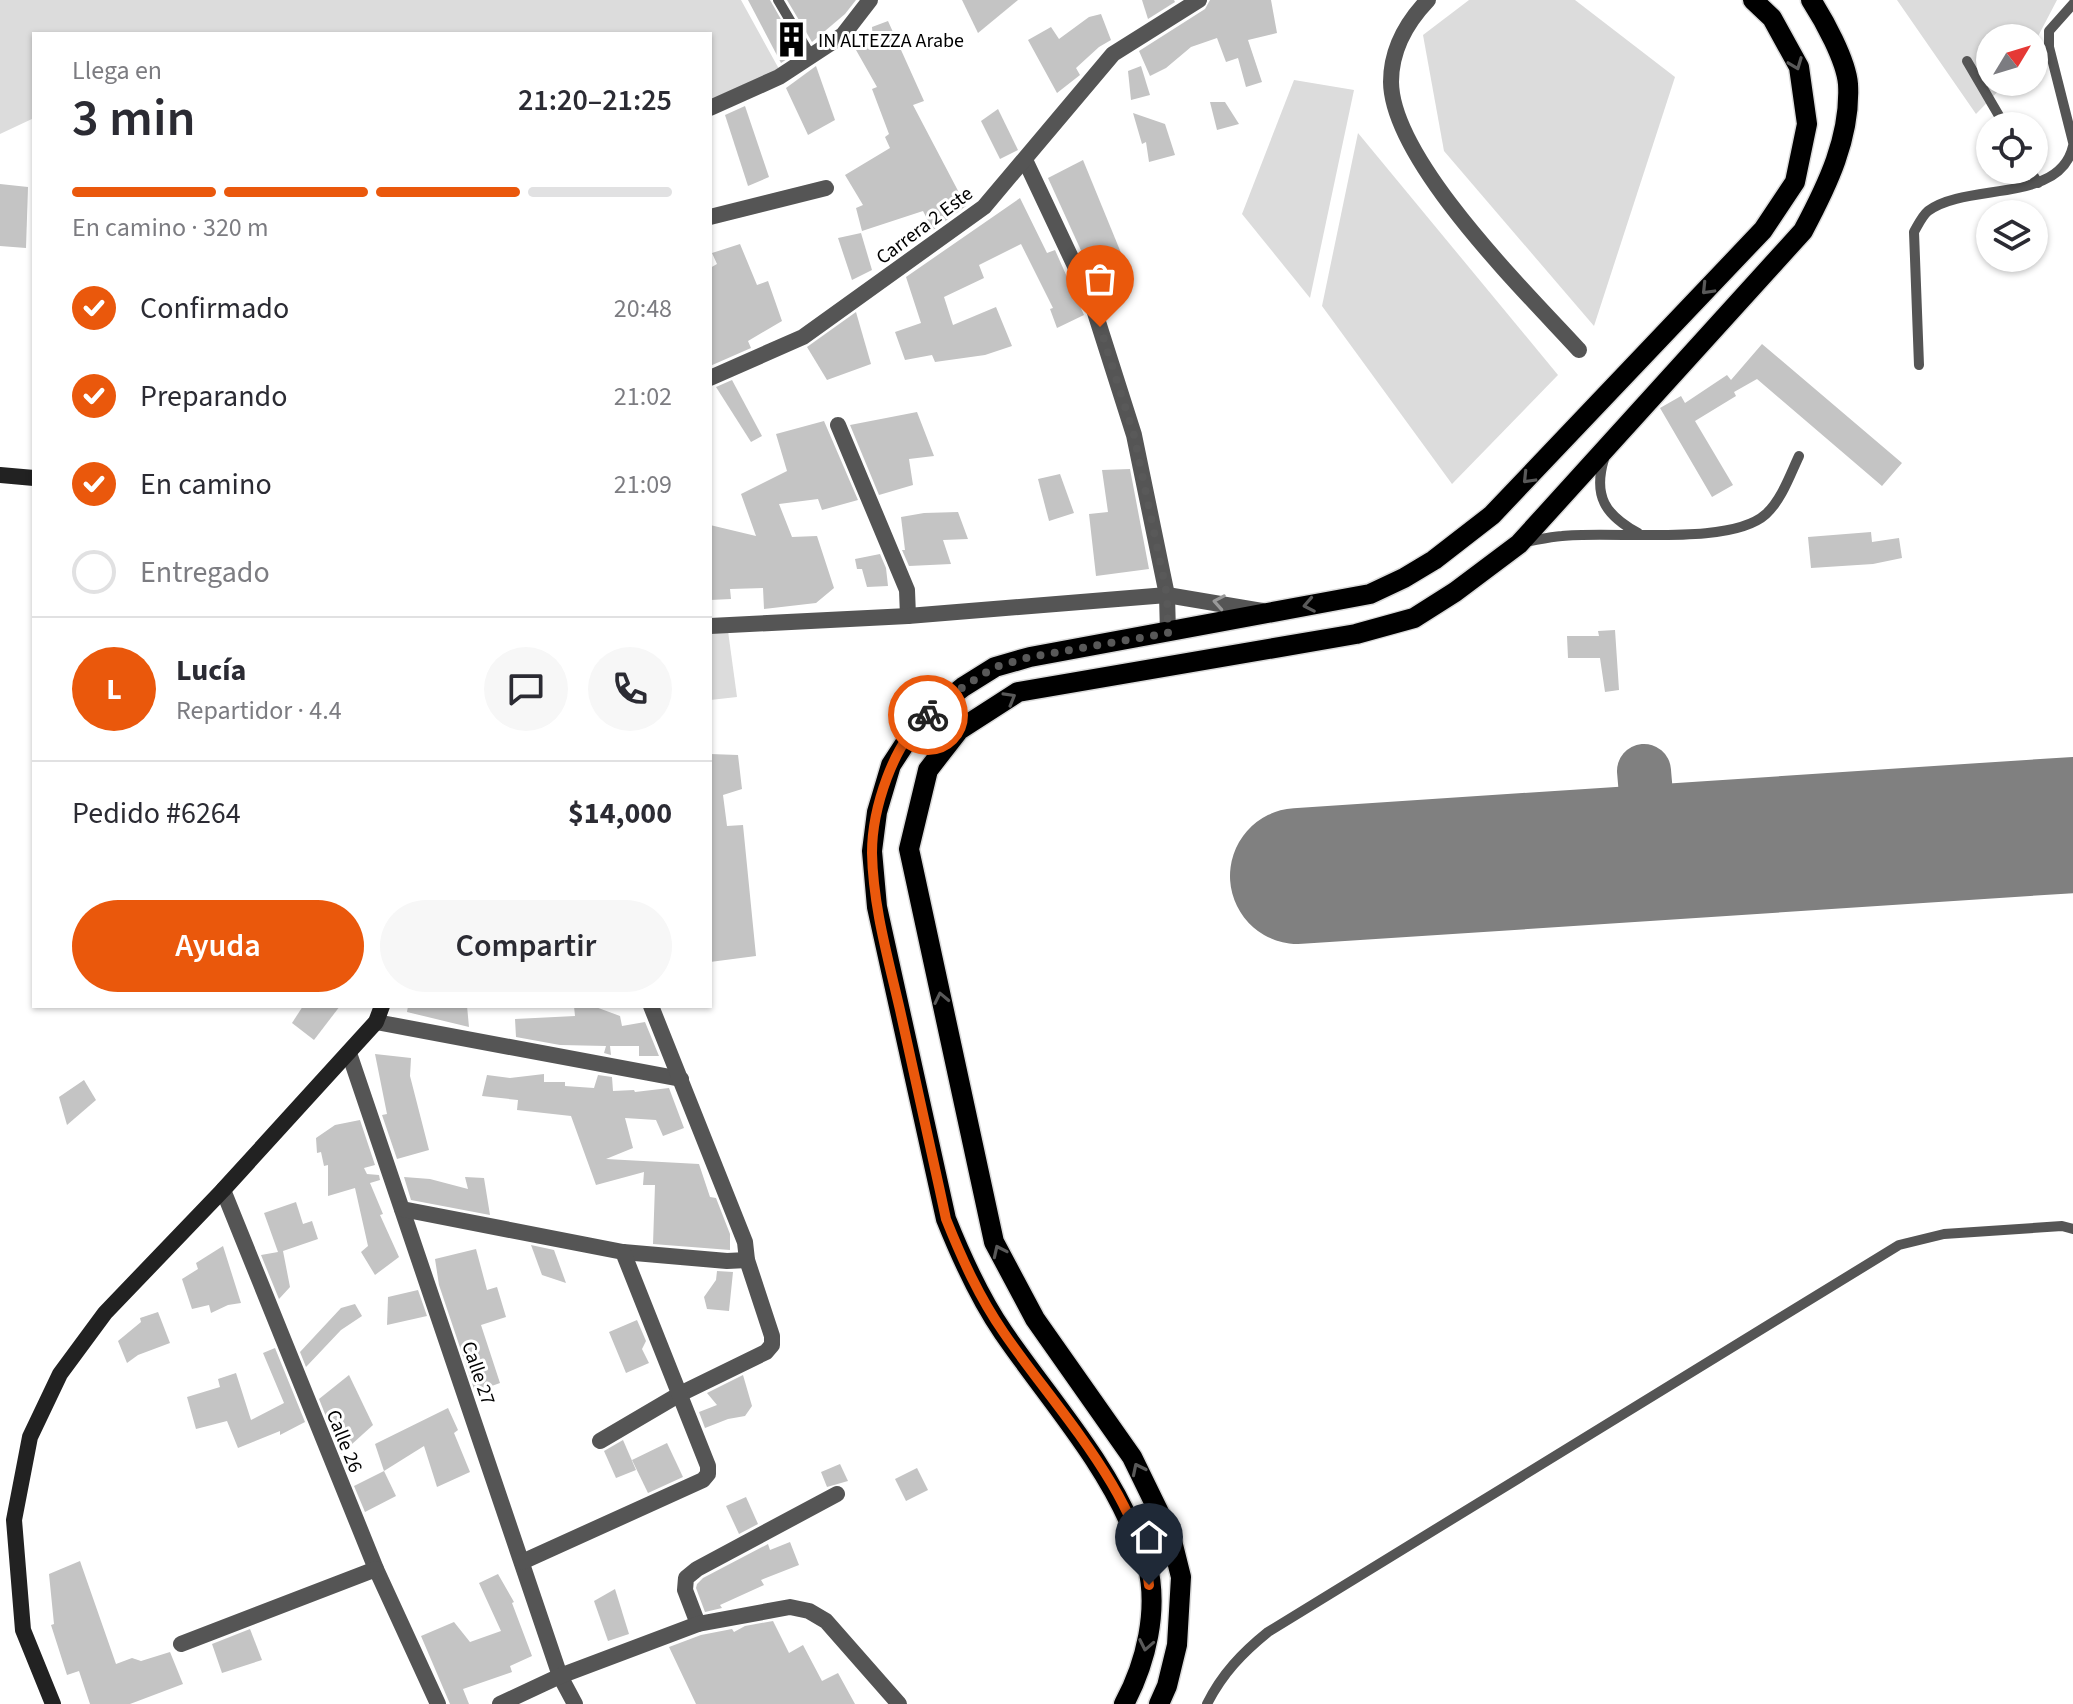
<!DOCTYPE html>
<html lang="es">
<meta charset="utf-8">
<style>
:root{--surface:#fff;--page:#f7f7f7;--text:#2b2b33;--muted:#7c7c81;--line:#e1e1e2;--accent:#ea580c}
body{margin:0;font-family:"Source Sans 3",sans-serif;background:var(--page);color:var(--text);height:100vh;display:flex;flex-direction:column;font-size:30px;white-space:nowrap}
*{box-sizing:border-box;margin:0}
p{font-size:26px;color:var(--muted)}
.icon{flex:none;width:44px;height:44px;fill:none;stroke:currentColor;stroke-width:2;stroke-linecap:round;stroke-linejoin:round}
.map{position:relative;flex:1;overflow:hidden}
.details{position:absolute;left:32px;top:32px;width:680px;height:976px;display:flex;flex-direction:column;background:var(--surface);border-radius:0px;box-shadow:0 2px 6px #0004}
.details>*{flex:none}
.needle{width:52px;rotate:52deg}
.fabs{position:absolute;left:1976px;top:24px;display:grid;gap:16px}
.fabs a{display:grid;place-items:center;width:72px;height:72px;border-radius:50%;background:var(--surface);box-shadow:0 2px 6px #0004;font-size:40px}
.pin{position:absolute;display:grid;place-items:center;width:68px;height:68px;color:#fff;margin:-82px -34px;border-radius:50% 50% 50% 0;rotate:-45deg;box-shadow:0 0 8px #0007}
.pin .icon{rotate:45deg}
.courier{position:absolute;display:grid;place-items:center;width:80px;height:80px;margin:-40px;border:6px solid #ea580c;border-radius:50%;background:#fff;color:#222;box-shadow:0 2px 10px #0007}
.summary em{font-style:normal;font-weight:600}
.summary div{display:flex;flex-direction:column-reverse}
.summary{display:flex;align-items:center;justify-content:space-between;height:136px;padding:0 40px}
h1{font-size:52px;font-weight:600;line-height:60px}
.bar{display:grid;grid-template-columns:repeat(4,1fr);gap:12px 8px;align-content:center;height:96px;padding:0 40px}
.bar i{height:10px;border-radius:6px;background:var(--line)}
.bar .current{background:var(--accent)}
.bar p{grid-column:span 4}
.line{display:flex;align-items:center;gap:20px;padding:0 40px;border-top:2px solid var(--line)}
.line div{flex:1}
.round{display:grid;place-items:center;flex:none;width:84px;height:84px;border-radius:42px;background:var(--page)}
ol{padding:0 40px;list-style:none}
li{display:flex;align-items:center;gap:24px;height:88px}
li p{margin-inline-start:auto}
li .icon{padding:8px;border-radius:50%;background:var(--accent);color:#fff;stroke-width:4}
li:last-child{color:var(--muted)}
li i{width:44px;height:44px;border:4px solid var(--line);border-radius:50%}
.cta{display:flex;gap:16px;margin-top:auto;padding:16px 40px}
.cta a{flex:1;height:92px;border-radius:48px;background:var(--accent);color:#fff;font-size:32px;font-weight:600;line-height:92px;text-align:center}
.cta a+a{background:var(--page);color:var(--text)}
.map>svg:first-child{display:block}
.green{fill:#dcdcdc}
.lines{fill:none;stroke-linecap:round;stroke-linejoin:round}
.taxiway{stroke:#808080;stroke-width:54}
.runway{stroke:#808080;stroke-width:136}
.building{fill:#c4c4c4}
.primary-casing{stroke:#dbdbdb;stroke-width:23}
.service{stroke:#555;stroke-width:10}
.minor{stroke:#555;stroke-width:16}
.secondary{stroke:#222;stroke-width:16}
.primary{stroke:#000;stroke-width:20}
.oneway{stroke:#595959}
.oneway2{stroke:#999}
.done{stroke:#595959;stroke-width:8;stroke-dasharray:0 14.4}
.route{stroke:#ea580c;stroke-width:10}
.labels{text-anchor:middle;stroke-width:6;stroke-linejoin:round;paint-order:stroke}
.poi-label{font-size:20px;fill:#000;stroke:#fff;text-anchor:start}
.street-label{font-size:20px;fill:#000;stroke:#fff}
</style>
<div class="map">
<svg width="2073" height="1704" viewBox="0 0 2073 1704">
<rect width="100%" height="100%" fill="#fff"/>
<g class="green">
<path d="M0 0H741L779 69 710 100V34H34V118L0 134Z"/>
<path d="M1469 0H1575L1675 77 1594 326 1444 151 1423 35Z"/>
<path d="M1897 0H2057L2034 44V38H1990V82H2007L1976 114Z"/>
<path d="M1294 80 1354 90 1310 298 1242 214Z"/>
<path d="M1358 133 1558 375 1452 484 1322 306Z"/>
<path d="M728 631 737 697 710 700V633Z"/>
</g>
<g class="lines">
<path class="taxiway" d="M1644 771 1651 853"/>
<path class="runway" d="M1298 876 2073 825"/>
</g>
<g class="building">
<path d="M748 0H770L799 51 781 63Z"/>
<path d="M787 0H856L845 14 812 42Z"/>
<path d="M962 0H1018L978 33Z"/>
<path d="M1142 0H1174L1175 2 1148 19Z"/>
<path d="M1210 0H1271L1277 33 1248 40 1262 82 1246 87 1238 58 1226 62 1217 38 1191 47 1166 68 1150 76 1139 51 1205 9Z"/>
<path d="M1101 14 1111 40 1099 47 1076 68 1080 75 1057 93 1028 40 1051 27 1059 39 1089 17Z"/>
<path d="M888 21 924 101 913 105 966 206 933 230 923 211 862 231 856 208 863 205 845 175 890 148 885 137 889 134 872 89 877 87 856 50 873 40 872 27Z"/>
<path d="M816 66 835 120 808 135 786 88Z"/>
<path d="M1141 66 1150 95 1131 100 1128 71Z"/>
<path d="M1210 102H1225L1239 124 1217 130Z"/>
<path d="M745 106 769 177 748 186 725 115Z"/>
<path d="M998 109 1018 150 1000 159 981 121Z"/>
<path d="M1133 113 1165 124 1175 155 1149 162 1146 142 1142 144Z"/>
<path d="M1083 160 1128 270 1099 290 1048 178Z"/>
<path d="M0 184 28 187 26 248 0 246Z"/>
<path d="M1020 198 1047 253 1055 250 1084 315 1057 328 1050 309 1053 308 1021 244 979 265 984 278 944 297 953 325 996 307 1012 346 985 355 935 362 932 355 905 360 895 332 921 323 906 277Z"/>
<path d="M861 233 872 270 852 280 838 238Z"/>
<path d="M740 244 757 285 768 281 782 321 748 341 751 348 710 366V268L717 264 712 253Z"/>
<path d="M856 312 871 364 827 380 807 347Z"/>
<path d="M1762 344 1902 463 1882 486 1757 379 1734 392 1736 396 1695 421 1733 485 1712 497 1660 408 1681 396 1685 403 1727 375 1731 380Z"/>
<path d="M732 380 762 436 751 442 716 387Z"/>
<path d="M917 412 934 456 909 459 913 485 879 495 850 425Z"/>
<path d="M824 421 858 500 822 510 818 499 779 504 792 537 817 536 834 588 816 603 764 609 763 588 730 589 731 599 710 600V525L756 536 741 494 787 471 776 434Z"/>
<path d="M1130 469 1149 569 1096 576 1089 514 1108 512 1102 470Z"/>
<path d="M1060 474 1074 513 1049 521 1038 479Z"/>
<path d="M958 512 968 539 943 540 951 564 909 566 902 550H905L901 517 924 513Z"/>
<path d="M1871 532 1872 542 1899 538 1902 558 1873 564 1811 568 1808 537Z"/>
<path d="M880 554 886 568 888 586 867 587 862 569H857L855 559Z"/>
<path d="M1615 630 1619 690 1605 692 1600 658H1568L1567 636H1599L1598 631Z"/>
<path d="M710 754 738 755 742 789 723 795 727 826 743 825 756 956 710 962Z"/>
<path d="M303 1006H340L314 1040 292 1023Z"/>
<path d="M408 1006H467L469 1027 407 1012Z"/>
<path d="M574 1006H593L620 1016 622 1026 645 1022 659 1056H639V1046H610L611 1055 604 1053 606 1046 560 1045 516 1037 515 1019 575 1016Z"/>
<path d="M375 1054 411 1058 410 1076 429 1150 397 1159 382 1115 387 1114Z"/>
<path d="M544 1074V1082H565V1086L594 1088 598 1075 612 1077 613 1091 634 1090 635 1092 669 1088 684 1128 663 1136 656 1120 625 1118 633 1148 606 1159 699 1164 710 1197 716 1198 730 1234V1250L653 1244 655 1185H643L644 1172 596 1185 571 1116 517 1110 518 1100 482 1096 487 1075 510 1078Z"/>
<path d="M84 1080 96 1100 67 1125 59 1097Z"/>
<path d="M360 1120 375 1165 364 1168 367 1174 379 1175 380 1180 370 1183 383 1214 380 1215 399 1257 375 1275 361 1252 368 1246 355 1188 328 1196V1165L324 1166 321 1152 317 1153 316 1138 335 1125Z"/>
<path d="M404 1177 430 1179 468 1189 465 1177 484 1178 490 1215 411 1200Z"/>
<path d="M296 1202 303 1224 312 1221 318 1239 283 1251 290 1287 279 1299 261 1255 278 1252 264 1213Z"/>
<path d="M531 1245 554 1250 566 1283 542 1275Z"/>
<path d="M223 1246 241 1303 228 1305 211 1313 209 1305 192 1309 182 1279 198 1269 196 1263Z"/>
<path d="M476 1249 487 1290 497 1287 506 1317 481 1325 500 1383 475 1392 439 1285 435 1259Z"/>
<path d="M717 1271 733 1272 729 1311 707 1309 704 1297 716 1280Z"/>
<path d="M418 1290 427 1316 387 1325 388 1297Z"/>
<path d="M355 1304 362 1316 341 1330 306 1367 300 1352 341 1308Z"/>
<path d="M158 1312 170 1343 138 1355 127 1363 118 1341 141 1322 140 1318Z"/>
<path d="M637 1320 646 1341 642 1349 649 1363 626 1373 609 1332Z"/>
<path d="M275 1348 305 1422 280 1435V1431L238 1448 227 1421 196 1429 187 1397 220 1387 218 1379 236 1373 251 1420 284 1403 263 1353Z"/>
<path d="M349 1375 373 1425 341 1454 319 1399Z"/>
<path d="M743 1375 752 1406 745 1416 728 1419 705 1428 699 1412 717 1405 707 1393Z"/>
<path d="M448 1408 458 1430 454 1433 470 1472 437 1487 424 1446 384 1471 375 1444Z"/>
<path d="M623 1440 636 1470 616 1478 604 1451Z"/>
<path d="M667 1443 683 1477 648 1493 632 1460Z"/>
<path d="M840 1464 848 1481 827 1487 821 1472Z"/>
<path d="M917 1468 928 1490 906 1501 895 1479Z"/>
<path d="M384 1471 396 1496 365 1512 354 1486Z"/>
<path d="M746 1497 758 1524 739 1534 726 1506Z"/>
<path d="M790 1542 799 1565 761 1580 764 1585 720 1605 722 1608 705 1612 696 1588 697 1584 703 1578 768 1544 770 1550Z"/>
<path d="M80 1561 116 1664 132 1658 141 1661 170 1652 183 1684 130 1704H90L79 1671 67 1675 51 1625 54 1624 49 1574Z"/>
<path d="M498 1574 514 1602 512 1603 532 1656 510 1666 512 1672 463 1689 469 1704H450L421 1636 454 1622 470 1642 501 1631 479 1583Z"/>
<path d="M615 1589 629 1634 608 1641 594 1601Z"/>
<path d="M773 1621 789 1653 803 1645 822 1681 838 1673 855 1704H696L669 1647 701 1635 732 1629 734 1632 745 1626Z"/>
<path d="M250 1629 262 1660 222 1673 212 1644Z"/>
</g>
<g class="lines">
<defs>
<g id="primary">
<path d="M1124 1704C1146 1663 1159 1610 1147 1563 1144 1554 1139 1544 1135 1535 1105 1460 1049 1399 1003 1332 979 1297 962 1259 946 1219L877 907 872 851 877 812 891 765 919 722 963 687 995 667 1030 657 1370 594 1404 578 1434 560 1492 515 1763 230 1795 182 1807 124 1799 67 1772 18 1753 0"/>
<path d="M1159 1704 1167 1686 1177 1645 1181 1577 1171 1537 1132 1457 1035 1319 994 1242 909 849 928 770 959 730 1018 692 1356 634 1414 618 1455 592 1519 544 1803 231C1827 186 1851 137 1848 84 1846 60 1824 20 1811 0"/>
</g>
</defs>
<use href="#primary" class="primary-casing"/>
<g class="service">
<path d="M778 0 811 56"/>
<path d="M2073 4 2049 31V47L2073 142"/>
<path d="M1967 61 2005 126"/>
<path d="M2030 170 2038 183"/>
<path d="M1919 365 1914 232C1918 225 1922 216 1928 211 1967 182 2060 204 2073 146"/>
<path d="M1604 459C1593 496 1605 515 1638 533"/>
<path d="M1525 542C1537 540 1549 537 1562 536 1612 530 1730 547 1766 514 1782 499 1790 475 1799 456"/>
<path d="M1207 1704C1222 1674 1242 1653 1268 1632L1899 1245 1944 1234 2062 1226 2073 1229"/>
</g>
<g class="minor">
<path d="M1428 0C1407 22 1391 50 1391 82 1392 161 1526 292 1579 350"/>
<path d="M710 108 779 77 843 35 870 0"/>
<path d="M1025 160 1091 300 1134 435 1167 595 1168 633"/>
<path d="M710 217 826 188"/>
<path d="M710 378 803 337 984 207 1113 54 1199 0"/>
<path d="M838 425 907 590 908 616"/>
<path d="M710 626 908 616 1167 595 1262 611"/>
<path d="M376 1022 681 1079"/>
<path d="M349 1053 560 1676 575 1704"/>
<path d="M223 1190 376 1569 438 1704"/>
<path d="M402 1209 623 1252 727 1261 747 1260"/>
<path d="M600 1441 680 1394 766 1352 772 1345V1336L747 1260 745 1242 651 1006"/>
<path d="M522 1562 703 1480 708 1474V1466L623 1252"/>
<path d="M698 1624 685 1590 686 1578 697 1569 837 1494"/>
<path d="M181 1644 376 1569"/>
<path d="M500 1704 560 1676 698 1624 790 1607 809 1611 826 1621 899 1704"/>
</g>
<g class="secondary">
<path d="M0 475 34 478"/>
<path d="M53 1704 23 1630 14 1520 30 1437 60 1374 105 1313 223 1190 376 1022 382 1006"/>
</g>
<use href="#primary" class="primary"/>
</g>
<defs><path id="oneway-chevron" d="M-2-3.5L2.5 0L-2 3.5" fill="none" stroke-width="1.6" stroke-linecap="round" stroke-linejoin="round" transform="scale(2)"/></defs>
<g class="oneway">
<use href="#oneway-chevron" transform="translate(1796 64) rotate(69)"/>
<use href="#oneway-chevron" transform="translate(1707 289) rotate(134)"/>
<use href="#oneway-chevron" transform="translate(1528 478) rotate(134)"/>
<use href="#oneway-chevron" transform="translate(1309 605) rotate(169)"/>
<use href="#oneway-chevron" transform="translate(1010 698) rotate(-30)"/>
<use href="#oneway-chevron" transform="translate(941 998) rotate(-102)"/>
<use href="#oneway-chevron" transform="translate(999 1251) rotate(-115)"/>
<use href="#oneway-chevron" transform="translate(1138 1469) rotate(-116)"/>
<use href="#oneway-chevron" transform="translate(1146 1645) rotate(101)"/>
</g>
<use class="oneway2" href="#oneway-chevron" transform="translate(1219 602) rotate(-170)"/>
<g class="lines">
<path class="done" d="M928 715 963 687 995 667 1030 657 1168 633 1167 595 1134 435 1100 327"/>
<path class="route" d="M928 715C893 742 872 810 872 853 873 906 888 958 900 1010 915 1079 931 1149 946 1219 962 1259 979 1297 1004 1333 1053 1405 1141 1496 1149 1585"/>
</g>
<defs>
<symbol id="building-bare" viewBox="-9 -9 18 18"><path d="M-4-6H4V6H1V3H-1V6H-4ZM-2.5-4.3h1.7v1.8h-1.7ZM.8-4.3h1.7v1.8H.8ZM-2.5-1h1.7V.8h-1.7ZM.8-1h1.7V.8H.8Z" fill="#000" stroke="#fff" stroke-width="2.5" paint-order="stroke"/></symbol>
</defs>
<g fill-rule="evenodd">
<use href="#building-bare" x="766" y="14" width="51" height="51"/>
</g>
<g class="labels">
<g class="poi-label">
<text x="818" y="47">IN ALTEZZA Arabe</text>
</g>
<g class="street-label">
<text transform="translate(924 225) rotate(-37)" y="7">Carrera 2 Este</text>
<text transform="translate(479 1373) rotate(71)" y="7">Calle 27</text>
<text transform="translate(345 1441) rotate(68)" y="7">Calle 26</text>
</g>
</g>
</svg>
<div class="fabs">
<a><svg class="needle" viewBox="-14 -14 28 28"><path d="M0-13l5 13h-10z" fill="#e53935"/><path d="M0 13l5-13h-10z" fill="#7c7c81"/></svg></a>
<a><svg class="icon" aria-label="locate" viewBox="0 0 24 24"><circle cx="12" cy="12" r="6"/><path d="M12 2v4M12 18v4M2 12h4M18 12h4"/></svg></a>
<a><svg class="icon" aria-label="layers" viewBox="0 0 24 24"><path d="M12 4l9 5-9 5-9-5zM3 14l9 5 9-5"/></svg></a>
</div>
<div class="pin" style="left:1100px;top:327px;background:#ea580c"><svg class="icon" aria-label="bag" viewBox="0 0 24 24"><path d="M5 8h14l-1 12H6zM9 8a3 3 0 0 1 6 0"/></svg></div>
<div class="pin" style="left:1149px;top:1585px;background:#1f2937"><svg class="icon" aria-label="home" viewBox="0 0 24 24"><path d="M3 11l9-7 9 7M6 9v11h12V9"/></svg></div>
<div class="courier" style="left:928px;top:715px"><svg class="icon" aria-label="bike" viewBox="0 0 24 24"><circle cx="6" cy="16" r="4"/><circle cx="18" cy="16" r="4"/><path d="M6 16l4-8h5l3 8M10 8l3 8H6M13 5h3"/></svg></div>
<section class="details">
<div class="summary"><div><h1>3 min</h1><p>Llega en</p></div><em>21:20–21:25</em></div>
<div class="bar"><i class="current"></i><i class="current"></i><i class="current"></i><i></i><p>En camino · 320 m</p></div>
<ol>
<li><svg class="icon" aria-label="check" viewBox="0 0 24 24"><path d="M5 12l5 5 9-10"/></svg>Confirmado<p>20:48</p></li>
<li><svg class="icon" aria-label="check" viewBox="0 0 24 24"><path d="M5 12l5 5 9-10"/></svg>Preparando<p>21:02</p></li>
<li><svg class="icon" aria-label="check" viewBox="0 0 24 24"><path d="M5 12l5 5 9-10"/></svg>En camino<p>21:09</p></li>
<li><i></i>Entregado</li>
</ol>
<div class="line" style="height:144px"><b class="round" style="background:var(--accent);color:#fff">L</b><div><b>Lucía</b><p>Repartidor · 4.4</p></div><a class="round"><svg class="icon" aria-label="chat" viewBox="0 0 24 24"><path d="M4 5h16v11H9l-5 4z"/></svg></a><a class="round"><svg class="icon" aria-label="phone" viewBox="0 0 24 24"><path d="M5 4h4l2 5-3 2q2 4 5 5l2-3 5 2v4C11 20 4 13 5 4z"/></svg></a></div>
<div class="line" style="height:104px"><div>Pedido #6264</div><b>$14,000</b></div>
<div class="cta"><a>Ayuda</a><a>Compartir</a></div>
</section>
</div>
